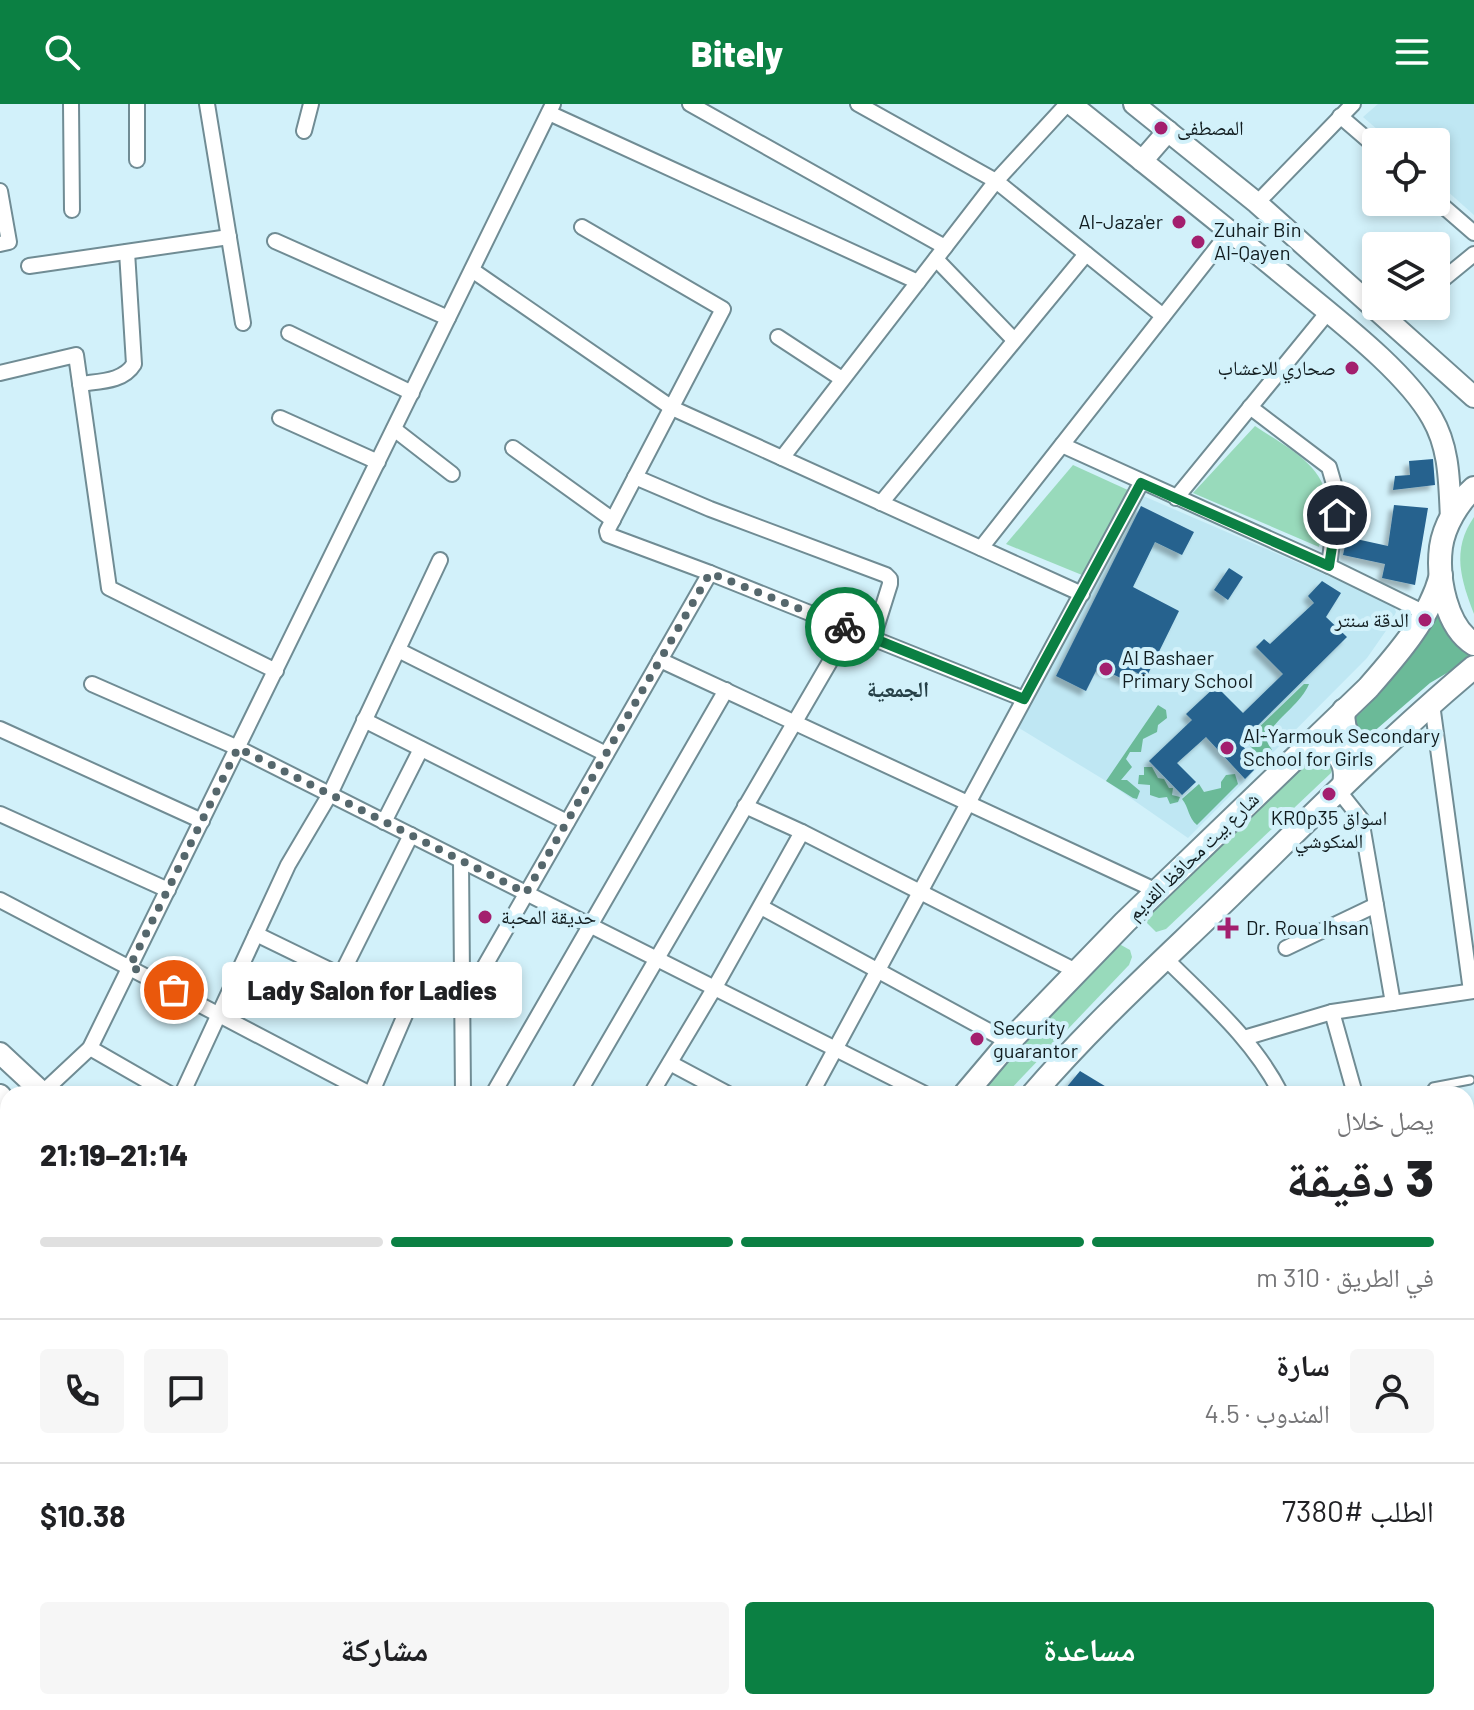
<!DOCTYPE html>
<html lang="ar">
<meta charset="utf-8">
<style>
:root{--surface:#fff;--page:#f6f6f6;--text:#202124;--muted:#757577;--line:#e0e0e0;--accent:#0b8043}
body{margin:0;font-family:Barlow,"Noto Naskh Arabic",sans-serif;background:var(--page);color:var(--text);direction:rtl;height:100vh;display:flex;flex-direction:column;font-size:30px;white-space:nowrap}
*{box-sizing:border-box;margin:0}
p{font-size:26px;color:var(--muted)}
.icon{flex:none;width:44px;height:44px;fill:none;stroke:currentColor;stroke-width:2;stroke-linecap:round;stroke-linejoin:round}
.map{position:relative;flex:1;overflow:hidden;direction:ltr}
.panel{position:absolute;left:0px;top:982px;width:1474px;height:624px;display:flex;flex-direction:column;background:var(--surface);border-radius:24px 24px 0 0;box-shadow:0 4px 12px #0003;direction:rtl}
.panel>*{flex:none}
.tools{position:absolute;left:1362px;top:24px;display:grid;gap:16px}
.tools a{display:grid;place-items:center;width:88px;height:88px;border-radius:8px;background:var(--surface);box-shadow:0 4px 12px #0003;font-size:40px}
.pin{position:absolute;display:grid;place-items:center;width:68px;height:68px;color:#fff;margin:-34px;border:4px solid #fff;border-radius:50%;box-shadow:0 2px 8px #0007}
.courier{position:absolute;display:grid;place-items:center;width:80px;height:80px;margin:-40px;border:6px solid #0b8043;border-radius:50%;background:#fff;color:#222;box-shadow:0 2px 10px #0007}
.bubble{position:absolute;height:56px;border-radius:8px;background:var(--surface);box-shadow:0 4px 12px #0003;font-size:26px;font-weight:800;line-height:56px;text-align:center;direction:rtl}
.head em{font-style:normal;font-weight:800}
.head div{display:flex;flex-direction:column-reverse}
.head{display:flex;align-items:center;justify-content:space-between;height:136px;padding:0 40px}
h1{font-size:52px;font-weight:800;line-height:60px}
.bar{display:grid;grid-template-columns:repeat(4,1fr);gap:12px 8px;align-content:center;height:96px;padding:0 40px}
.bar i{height:10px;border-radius:6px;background:var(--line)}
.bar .selected{background:var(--accent)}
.bar p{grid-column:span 4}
.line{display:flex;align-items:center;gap:20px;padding:0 40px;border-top:2px solid var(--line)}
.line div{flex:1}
.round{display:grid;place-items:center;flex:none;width:84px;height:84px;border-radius:8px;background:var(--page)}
.action{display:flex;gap:16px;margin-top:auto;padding:16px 40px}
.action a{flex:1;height:92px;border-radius:8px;background:var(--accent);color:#fff;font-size:32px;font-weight:800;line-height:92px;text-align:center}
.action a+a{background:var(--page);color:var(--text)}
header{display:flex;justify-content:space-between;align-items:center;height:104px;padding:0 40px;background:var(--accent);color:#fff;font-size:36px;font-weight:800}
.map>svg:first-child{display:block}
.built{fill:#bfe7f3}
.green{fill:#98dabb}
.forest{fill:#6bba98}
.building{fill:#26628e;filter:url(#shadow)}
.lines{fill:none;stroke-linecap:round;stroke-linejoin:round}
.lane-casing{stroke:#708c94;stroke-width:11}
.street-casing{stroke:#708c94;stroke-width:18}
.secondary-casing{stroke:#708c94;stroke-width:24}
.primary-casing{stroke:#708c94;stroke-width:26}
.lane{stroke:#fff;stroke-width:7}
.street{stroke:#fff;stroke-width:14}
.secondary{stroke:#fff;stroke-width:20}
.primary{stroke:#fff;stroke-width:22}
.done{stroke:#55676c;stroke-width:8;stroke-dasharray:0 14.4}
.route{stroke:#0b8043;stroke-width:10}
.poi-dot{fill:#a31f6e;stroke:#d2f1fa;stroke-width:3}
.labels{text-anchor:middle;stroke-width:8;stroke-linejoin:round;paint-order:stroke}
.poi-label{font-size:20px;fill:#111c1f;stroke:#d2f1fa;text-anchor:start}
.street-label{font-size:20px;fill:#111c1f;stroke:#d2f1fa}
.neighbourhood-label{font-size:22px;font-weight:bold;fill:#264047;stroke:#d2f1fa}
</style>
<header><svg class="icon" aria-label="menu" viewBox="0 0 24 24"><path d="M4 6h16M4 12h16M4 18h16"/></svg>Bitely<svg class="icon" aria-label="search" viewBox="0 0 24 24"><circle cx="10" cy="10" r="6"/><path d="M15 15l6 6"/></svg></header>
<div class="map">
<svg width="1474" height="1606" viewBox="0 0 1474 1606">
<defs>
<filter id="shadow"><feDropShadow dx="-5" dy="5" stdDeviation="2" flood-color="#0004"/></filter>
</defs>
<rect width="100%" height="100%" fill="#d2f1fa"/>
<g class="built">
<path d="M1378 0H1474V111L1436 77V38H1392L1363 13Z"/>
<path d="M1141 391 1384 496 1394 503 1396 508 1390 521 1367 554 1188 734 1106 677 1019 624Z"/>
</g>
<g class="green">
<path d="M1255 322C1283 341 1325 360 1327 398 1327 412 1321 429 1319 443L1193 389Z"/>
<path d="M1073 361 1130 387 1082 471 1006 440Z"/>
<path d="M1474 413V510C1461 476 1451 446 1474 413Z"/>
<path d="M1319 649 1334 661 1331 669 1166 825 1156 828 1147 819 1150 809 1312 653Z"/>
<path d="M1121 841 1130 846 1132 853 1129 861 1006 990H979L1026 937 1117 842Z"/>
</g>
<g class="forest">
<path d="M1436 506 1447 527 1474 553 1430 579 1371 630 1361 635 1351 618C1387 585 1414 549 1436 506Z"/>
<path d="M1304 580H1309C1300 602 1274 614 1266 636L1272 646 1264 653 1258 652 1248 639V634Z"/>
<path d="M1158 601 1166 606 1167 614 1158 621 1157 628 1143 635 1141 648H1130L1126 655 1132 663 1121 676H1127L1140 687 1137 695 1133 694 1106 677Z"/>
<path d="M1144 663H1152L1158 674 1164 675 1169 684H1173L1172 691 1180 693 1178 698 1170 700 1167 693 1159 694 1150 691V681L1138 680 1139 671H1144Z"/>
<path d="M1235 670 1238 680 1197 721C1188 714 1189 703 1182 695L1199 680 1204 688 1221 684V678L1226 671Z"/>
</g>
<g class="building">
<path d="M1433 355 1435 381 1393 386 1395 372 1410 371 1409 357Z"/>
<path d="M1394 401 1428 404 1415 481 1382 474 1385 460 1343 451 1347 433 1388 442Z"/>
<path d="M1141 402 1194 428 1182 451 1155 438 1133 483 1179 507 1146 574 1132 566 1127 577 1098 563 1086 587 1056 572Z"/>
<path d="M1229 464 1243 473 1228 496 1214 486Z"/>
<path d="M1322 477 1341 489 1326 513 1347 533 1240 639 1247 647 1241 653 1254 666 1245 675 1206 633 1177 659 1196 678 1182 691 1149 657 1192 616 1186 610 1216 582 1243 609 1283 570 1256 543 1264 535 1270 540 1314 499 1308 492Z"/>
<path d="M1080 967 1118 990H1061Z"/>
</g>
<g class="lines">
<defs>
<path id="lane" d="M1428 990 1433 983 1470 976"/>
<g id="street">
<path d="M71 0 72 106"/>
<path d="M137 0V56"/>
<path d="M207 0 243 219"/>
<path d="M690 0 945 143"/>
<path d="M858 0 996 77 1163 212"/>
<path d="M549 9 918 178"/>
<path d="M1340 12 1376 43"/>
<path d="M304 27 311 0"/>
<path d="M0 87 9 138 0 140"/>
<path d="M1436 96 1474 129"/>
<path d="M1257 99 1353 0"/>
<path d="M582 123 723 205 607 427 608 431 710 469 1024 595"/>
<path d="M275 137 448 214"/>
<path d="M936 155 1014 236"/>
<path d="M29 162 229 133"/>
<path d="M472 166 672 304 1082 490"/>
<path d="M1436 181 1474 150"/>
<path d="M1391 217 1409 202"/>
<path d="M289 229 412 289"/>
<path d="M778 233 842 275"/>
<path d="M0 269 76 251 109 484 276 567"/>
<path d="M80 280C100 277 123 278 134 260L127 148"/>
<path d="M1250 303 1329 363 1338 394 1329 462"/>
<path d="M280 314 378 358"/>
<path d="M394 325 452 370"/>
<path d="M1062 341 1329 462 1425 509"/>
<path d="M513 344 613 416"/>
<path d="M782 354 996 77 1067 0"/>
<path d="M635 373 710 405 886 471 890 475V480L873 534"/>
<path d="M1176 394 1328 208"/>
<path d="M881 399 1086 150"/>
<path d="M981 444 1230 127"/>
<path d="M398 546 606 650"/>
<path d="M660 556 1157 787"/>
<path d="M92 580 238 644 925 990"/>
<path d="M1432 600 1471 887"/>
<path d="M364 616 567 718"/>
<path d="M0 625 202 717"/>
<path d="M1338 686 1361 715 1393 899"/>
<path d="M0 710 168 786"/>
<path d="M384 718 421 645"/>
<path d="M802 728 1076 867"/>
<path d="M461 756 463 990"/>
<path d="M0 796 370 990"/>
<path d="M761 803 1009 938"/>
<path d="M256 830 408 904 463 900 710 469"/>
<path d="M1286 844 1376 801"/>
<path d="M1165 854C1207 896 1254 936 1281 990"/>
<path d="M341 871 411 731"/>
<path d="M1332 908 1355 990"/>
<path d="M1244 934 1332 908 1474 887"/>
<path d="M90 944 170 990"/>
<path d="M670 959 728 990"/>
<path d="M43 988 90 944 553 0"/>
<path d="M182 990 288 761 330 690 440 456"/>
<path d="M371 990 408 904"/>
<path d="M493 990 726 586"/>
<path d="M578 990 849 525"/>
<path d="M651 990 715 883 802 728 745 702"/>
<path d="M811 990 1141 379"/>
<path d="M0 1310 8 1292"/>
<path d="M1466 1343 1474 1348"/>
<path d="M0 1424 8 1428"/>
<path d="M1466 1565 1474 1551"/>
<path d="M1466 1595 1474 1599"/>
<path d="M903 1598 938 1606"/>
<path d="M649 1606 651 1598"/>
<path d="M1025 1606 1028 1598"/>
<path d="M1444 1606 1448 1598"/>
</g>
<g id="secondary">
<path d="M1071 0C1147 61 1223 121 1298 183 1339 217 1406 268 1432 314 1450 345 1449 379 1451 414"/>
<path d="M1134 0 1257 99 1474 293"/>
<path d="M1142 57 1168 27"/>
<path d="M0 949 44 990"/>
<path d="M0 991 8 1001"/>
<path d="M1466 1076 1474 1072"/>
<path d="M1466 1108 1474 1104"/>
<path d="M804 1598V1606"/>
<path d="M1222 1598 1223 1606"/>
<path d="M90 1606 92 1598"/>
<path d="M119 1606 121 1598"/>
</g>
<g id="primary">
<path d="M1474 384C1458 398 1444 422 1441 443 1437 474 1446 523 1474 540"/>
<path d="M1344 606C1340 632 1359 649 1384 642"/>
<path d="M1308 643C1333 638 1349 656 1344 680"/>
<path d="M965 990 1009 938 1125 818 1368 584C1397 551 1430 514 1441 471"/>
<path d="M1033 990C1094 919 1163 857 1230 792 1310 714 1388 635 1474 563"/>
<path d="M517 1598 520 1606"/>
<path d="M479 1602 490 1601 500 1606"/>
<path d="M556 1606 570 1598"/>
</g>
</defs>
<use href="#lane" class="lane-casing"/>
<use href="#street" class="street-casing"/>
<use href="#secondary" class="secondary-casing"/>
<use href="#primary" class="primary-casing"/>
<use href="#lane" class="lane"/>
<use href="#street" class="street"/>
<use href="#secondary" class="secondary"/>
<use href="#primary" class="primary"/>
</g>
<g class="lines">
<path class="done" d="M174 886 130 862 238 644 526 789 710 469 845 523"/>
<path class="route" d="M845 523 1024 595 1141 379 1329 462 1337 411"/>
</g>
<g class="poi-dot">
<circle cx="1161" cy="24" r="8"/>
<circle cx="1179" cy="118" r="8"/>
<circle cx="1198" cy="138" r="8"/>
<circle cx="1352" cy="264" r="8"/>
<circle cx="1425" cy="516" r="8"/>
<circle cx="1106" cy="565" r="8"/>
<circle cx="1227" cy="644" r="8"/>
<circle cx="1329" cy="690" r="8"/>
<circle cx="485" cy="813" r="8"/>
<path d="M1224 812h8v8h8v8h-8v8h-8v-8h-8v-8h8z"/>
<circle cx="977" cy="935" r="8"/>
</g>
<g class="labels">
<g class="poi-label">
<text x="1177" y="31">المصطفى</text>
<text x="1163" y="125" text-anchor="end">Al-Jaza'er</text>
<text x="1214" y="133">Zuhair Bin<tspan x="1214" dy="23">Al-Qayen</tspan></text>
<text x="1336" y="271" text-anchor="end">صحاري للاعشاب</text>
<text x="1409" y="523" text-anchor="end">الدقة سنتر</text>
<text x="1122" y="561">Al Bashaer<tspan x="1122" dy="23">Primary School</tspan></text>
<text x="1243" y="639">Al-Yarmouk Secondary<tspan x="1243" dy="23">School for Girls</tspan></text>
<text x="1329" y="721" text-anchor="middle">KR0p35 اسواق<tspan x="1329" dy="23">المنكوشي</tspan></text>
<text x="501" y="820">حديقة المحبة</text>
<text x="1246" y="831">Dr. Roua Ihsan</text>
<text x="993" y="931">Security<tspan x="993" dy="23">guarantor</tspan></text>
</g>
<g class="street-label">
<text transform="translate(1193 752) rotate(-44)" y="7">شارع بيت محافظ القديم</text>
</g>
<g class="neighbourhood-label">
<text x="898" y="593">الجمعية</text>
</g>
</g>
</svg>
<div class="tools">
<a><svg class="icon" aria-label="locate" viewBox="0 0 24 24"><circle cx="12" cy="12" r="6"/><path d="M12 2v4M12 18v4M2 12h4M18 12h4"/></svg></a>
<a><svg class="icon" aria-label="layers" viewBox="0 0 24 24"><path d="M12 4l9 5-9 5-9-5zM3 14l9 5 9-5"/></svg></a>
</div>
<div class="pin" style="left:174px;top:886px;background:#ea580c"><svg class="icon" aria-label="bag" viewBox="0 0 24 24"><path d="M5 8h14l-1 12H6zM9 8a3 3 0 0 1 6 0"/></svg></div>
<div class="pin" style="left:1337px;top:411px;background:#1f2937"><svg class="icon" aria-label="home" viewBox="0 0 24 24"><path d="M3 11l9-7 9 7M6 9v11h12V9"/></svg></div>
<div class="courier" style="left:845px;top:523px"><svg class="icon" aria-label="bike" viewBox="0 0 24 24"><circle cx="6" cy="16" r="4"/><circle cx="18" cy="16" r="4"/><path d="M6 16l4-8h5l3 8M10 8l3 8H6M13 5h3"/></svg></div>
<div class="bubble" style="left:222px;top:858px;width:300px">Lady Salon for Ladies</div>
<section class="panel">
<div class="head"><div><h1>3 دقيقة</h1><p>يصل خلال</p></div><em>21:14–21:19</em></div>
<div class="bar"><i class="selected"></i><i class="selected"></i><i class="selected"></i><i></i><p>في الطريق · 310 m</p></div>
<div class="line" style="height:144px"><a class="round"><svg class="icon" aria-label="person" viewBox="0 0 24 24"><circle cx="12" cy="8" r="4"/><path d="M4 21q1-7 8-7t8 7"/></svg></a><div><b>سارة</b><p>المندوب · 4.5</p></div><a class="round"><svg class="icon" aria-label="chat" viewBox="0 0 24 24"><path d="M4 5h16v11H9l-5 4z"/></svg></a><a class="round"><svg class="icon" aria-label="phone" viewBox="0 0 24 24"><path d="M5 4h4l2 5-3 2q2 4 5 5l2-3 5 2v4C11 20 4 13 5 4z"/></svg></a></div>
<div class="line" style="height:104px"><div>الطلب #7380</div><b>$10.38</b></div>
<div class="action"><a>مساعدة</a><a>مشاركة</a></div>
</section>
</div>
